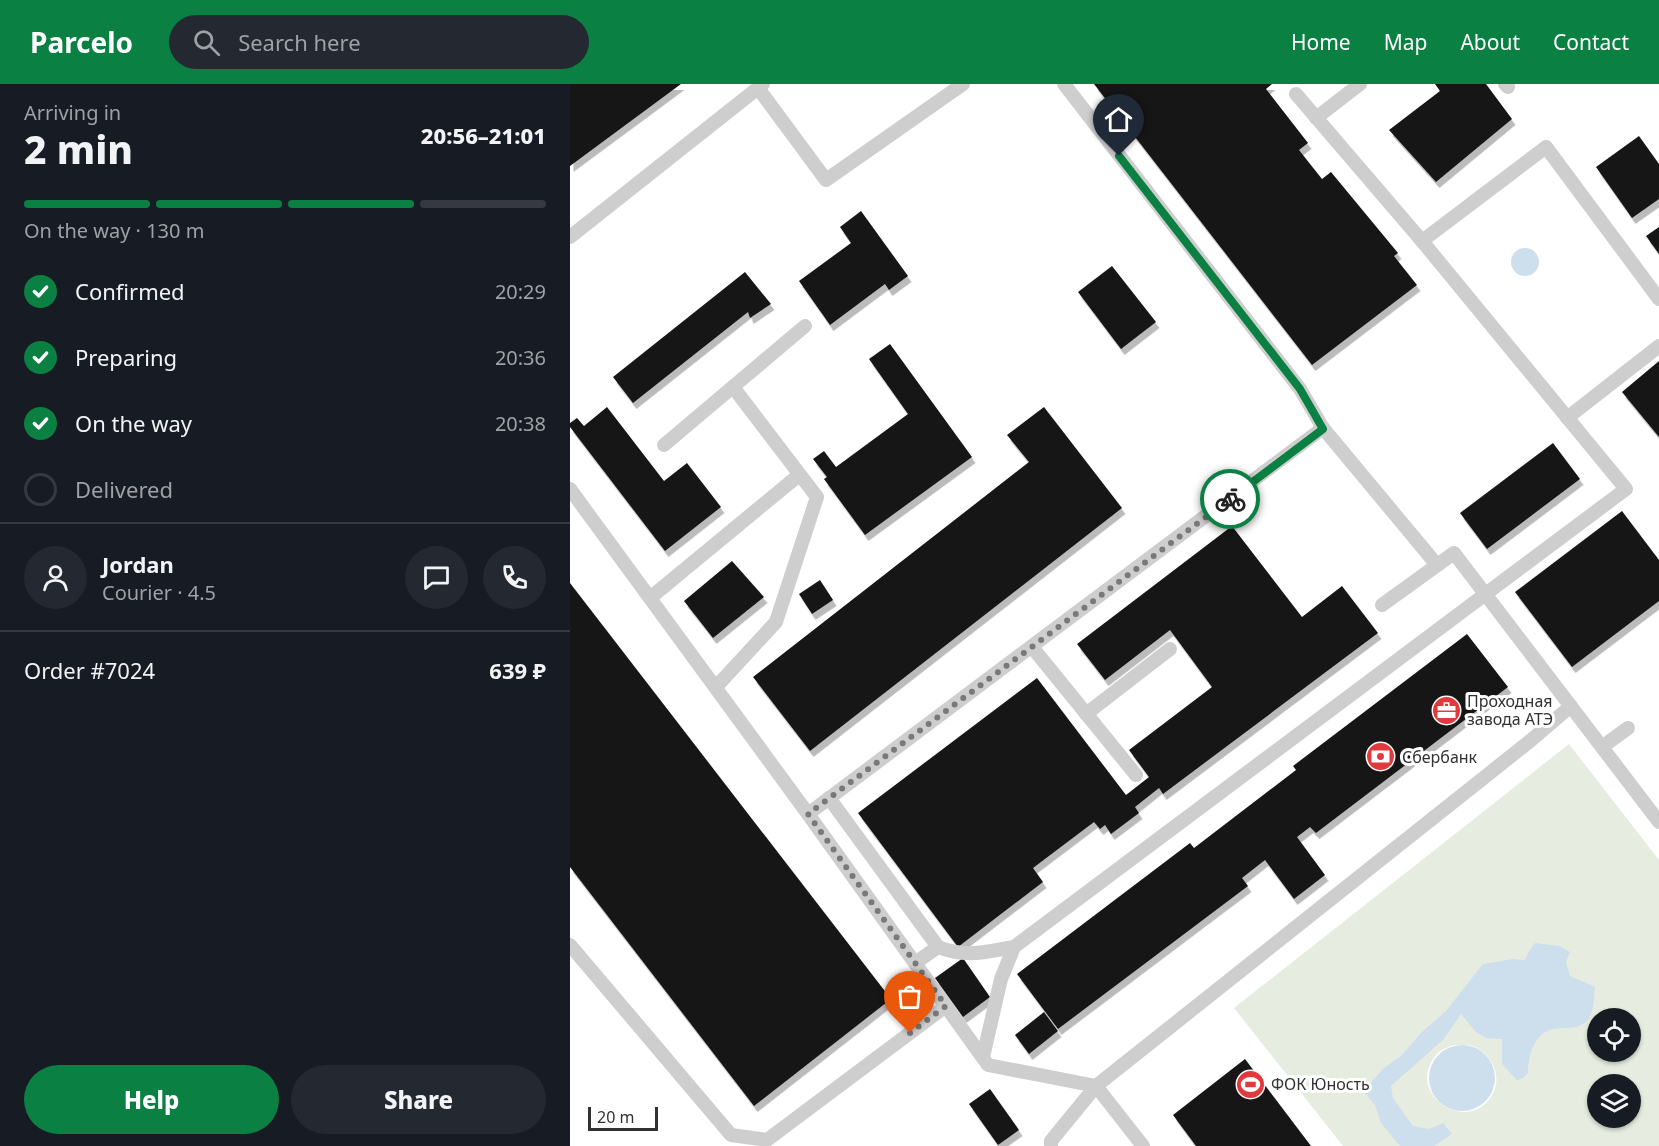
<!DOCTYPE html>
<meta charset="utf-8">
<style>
:root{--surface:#171b24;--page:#242831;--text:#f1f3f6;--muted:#9ea1a6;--line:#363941;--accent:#0b8043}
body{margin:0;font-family:"Noto Sans",sans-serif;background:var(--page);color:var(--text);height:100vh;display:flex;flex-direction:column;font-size:22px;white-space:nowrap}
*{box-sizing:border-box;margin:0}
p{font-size:20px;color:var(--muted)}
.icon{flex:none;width:33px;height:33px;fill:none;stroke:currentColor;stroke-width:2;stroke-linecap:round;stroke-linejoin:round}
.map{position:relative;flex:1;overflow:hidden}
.side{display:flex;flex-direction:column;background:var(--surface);width:570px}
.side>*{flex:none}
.tools{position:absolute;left:1017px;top:924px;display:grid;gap:12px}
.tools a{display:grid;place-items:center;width:54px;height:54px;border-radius:50%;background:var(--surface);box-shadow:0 2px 4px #0004;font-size:30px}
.scale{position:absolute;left:18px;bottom:15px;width:70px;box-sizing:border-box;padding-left:6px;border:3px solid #313131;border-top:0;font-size:16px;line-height:21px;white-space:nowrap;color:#313131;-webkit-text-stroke:4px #fff;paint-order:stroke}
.pin{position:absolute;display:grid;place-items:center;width:51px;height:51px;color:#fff;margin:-62px -26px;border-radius:50% 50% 50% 0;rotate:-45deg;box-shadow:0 0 6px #0007}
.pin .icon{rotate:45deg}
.courier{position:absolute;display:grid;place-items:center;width:60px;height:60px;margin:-30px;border:4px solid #0b8043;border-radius:50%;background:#fff;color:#222;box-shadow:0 2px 8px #0007}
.headline em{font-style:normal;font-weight:800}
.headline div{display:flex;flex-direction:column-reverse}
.headline{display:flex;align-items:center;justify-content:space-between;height:102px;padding:0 24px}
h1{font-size:39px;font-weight:800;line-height:45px}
.bar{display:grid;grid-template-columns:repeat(4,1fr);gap:9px 6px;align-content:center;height:72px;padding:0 24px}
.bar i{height:8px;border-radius:4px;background:var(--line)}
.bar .selected{background:var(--accent)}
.bar p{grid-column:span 4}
.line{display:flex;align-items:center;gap:15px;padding:0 24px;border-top:2px solid var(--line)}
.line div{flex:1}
.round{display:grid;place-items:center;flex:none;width:63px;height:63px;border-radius:32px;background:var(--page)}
ol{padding:0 24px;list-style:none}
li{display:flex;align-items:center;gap:18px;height:66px}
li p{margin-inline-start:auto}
li .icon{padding:6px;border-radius:50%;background:var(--accent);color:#fff;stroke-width:4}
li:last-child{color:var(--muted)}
li i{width:33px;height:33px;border:3px solid var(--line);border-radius:50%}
.primary-button{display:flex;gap:12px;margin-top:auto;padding:12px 24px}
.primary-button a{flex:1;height:69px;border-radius:36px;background:var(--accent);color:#fff;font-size:24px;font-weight:800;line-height:69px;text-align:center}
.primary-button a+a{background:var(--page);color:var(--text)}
header{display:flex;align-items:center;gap:36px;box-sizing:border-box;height:84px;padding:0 30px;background:var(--accent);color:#fff}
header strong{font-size:28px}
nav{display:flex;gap:33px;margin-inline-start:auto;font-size:21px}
.search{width:420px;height:54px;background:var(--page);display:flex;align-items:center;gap:15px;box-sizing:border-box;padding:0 21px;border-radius:33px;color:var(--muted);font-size:22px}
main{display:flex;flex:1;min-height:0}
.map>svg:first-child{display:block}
.green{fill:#e6ede0;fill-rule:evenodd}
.water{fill:#cddeec}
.building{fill:#181818;filter:url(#shadow)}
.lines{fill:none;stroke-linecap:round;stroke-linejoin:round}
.lane{stroke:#cecece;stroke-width:14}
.done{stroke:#797979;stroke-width:6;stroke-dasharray:0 10.8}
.route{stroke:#0b8043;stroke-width:8}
.labels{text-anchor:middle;stroke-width:6;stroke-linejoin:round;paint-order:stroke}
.poi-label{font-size:16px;fill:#313131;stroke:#fff;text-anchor:start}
</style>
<header>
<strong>Parcelo</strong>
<div class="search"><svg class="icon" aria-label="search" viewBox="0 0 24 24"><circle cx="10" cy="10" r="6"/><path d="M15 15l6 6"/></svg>Search here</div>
<nav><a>Home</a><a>Map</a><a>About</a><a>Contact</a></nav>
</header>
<main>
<section class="side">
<div class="headline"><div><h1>2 min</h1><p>Arriving in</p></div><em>20:56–21:01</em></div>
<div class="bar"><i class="selected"></i><i class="selected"></i><i class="selected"></i><i></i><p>On the way · 130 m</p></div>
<ol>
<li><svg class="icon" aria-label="check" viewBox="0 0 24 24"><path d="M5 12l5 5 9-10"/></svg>Confirmed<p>20:29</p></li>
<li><svg class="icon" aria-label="check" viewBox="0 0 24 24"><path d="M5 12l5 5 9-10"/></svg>Preparing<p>20:36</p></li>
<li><svg class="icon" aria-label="check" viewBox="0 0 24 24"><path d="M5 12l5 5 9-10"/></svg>On the way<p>20:38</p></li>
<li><i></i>Delivered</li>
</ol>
<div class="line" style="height:108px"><a class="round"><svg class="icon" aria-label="person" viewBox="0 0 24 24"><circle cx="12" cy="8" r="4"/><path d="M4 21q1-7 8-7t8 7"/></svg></a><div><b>Jordan</b><p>Courier · 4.5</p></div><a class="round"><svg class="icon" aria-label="chat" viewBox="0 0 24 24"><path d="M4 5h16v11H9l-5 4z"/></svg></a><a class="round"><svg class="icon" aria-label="phone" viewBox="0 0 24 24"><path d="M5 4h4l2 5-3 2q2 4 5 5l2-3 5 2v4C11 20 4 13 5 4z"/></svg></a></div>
<div class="line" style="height:78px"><div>Order #7024</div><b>639 ₽</b></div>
<div class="primary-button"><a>Help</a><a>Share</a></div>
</section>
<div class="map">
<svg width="1089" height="1062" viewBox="0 0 1089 1062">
<defs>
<filter id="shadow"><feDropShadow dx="3.5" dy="6" stdDeviation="0" flood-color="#0004"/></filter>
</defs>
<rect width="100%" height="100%" fill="#fff"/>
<path class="green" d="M999 660 1089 776V1062H773L664 924ZM1028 934H1060V968H1028ZM884 961C891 961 901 960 907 964 922 972 931 991 924 1007 902 1056 830 1009 868 969 872 965 879 963 884 961ZM1028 1000H1060V1034H1028Z"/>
<g class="water">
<circle cx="955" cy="178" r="14"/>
<path d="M965 859 989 862 1000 868 996 878 1000 892 1025 903C1024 914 1024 931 1016 938 1006 946 995 943 984 945 964 948 958 972 958 989L952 995 947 996 932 980V955L916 954 906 948 891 930 874 955 821 1002 823 1014 843 1042 859 1045 873 1039 882 1050 864 1062H830L811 1039 805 1021 793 1007 814 984 831 972 852 948 876 927 913 880 943 875 955 876 959 867Z"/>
<circle cx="892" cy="994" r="33"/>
</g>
<g class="building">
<path d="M0 0H111L0 82Z"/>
<path d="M524 0H702L696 5 738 59 729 66 752 95 761 88 828 169 824 172 847 201 742 281Z"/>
<path d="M865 0H916L942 35 866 98 819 46 870 7Z"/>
<path d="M1069 52 1089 80V115L1062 134 1026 83Z"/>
<path d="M291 127 338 192 319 206 315 200 260 241 229 197 281 159 270 143Z"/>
<path d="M1089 143V170L1076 152Z"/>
<path d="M542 182 586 238 551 265 508 208Z"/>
<path d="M175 188 201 220 180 234 178 228 63 319 43 293Z"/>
<path d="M320 260 402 373 295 451 254 395 257 393 243 375 254 367 266 383 338 330 299 275Z"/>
<path d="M1089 277V353L1052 308Z"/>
<path d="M37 323 94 397 117 379 151 423 95 467 0 343V339L7 334 14 342Z"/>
<path d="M474 323 552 424 240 667 183 593 459 378 437 351Z"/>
<path d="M983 359 1010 395 917 465 890 429Z"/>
<path d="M1052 427 1089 476V517L1002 583 945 508Z"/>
<path d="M662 442 732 533 772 502 808 549 593 710 589 704 565 723 569 729 541 750 535 741 530 745 524 738 463 784 473 798 388 863 288 729 467 594 556 711 579 693 559 666 642 603 600 546 535 596 507 560Z"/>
<path d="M162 477 194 513 143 554 114 517Z"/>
<path d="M250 496 263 516 242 530 229 510Z"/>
<path d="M0 499 321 915 184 1022 0 783Z"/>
<path d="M897 550 938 603 746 749 740 743 727 753 755 791 724 815 695 776 672 794 678 802 488 945 447 890 620 759 624 764 726 686 723 682Z"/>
<path d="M393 874 420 913 393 933 365 894Z"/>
<path d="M474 928 488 947 459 970 445 951Z"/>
<path d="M675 975 741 1062H626L603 1031Z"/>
<path d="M420 1005 449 1046 428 1061 399 1020Z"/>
</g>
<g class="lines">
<g class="lane">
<path d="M494 0 730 305 753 344 867 481"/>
<path d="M935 0 938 3"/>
<path d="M188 4 256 96 393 0"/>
<path d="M746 34 790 0"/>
<path d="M0 153 193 0"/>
<path d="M852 157 976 63 1089 215"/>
<path d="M997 334 1089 262"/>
<path d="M94 361 235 242"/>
<path d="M0 405 238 730 418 981 526 1002 960 657 1001 622"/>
<path d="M80 514 229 391"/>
<path d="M812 521 884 469 1089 738"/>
<path d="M462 563 566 691"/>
<path d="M146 603 206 538 247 413 163 303"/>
<path d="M516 630 600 565"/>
<path d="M1032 663 1058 644"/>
<path d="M259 714 368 863 345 879"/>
<path d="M238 730 753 344"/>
<path d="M0 861 161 1051 197 1056 376 922"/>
<path d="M368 863C396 874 415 868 444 863L1056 405 852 157 726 10"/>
<path d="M413 973 431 895 444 863"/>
<path d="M481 1062V1057L526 1002 573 1062"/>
</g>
</g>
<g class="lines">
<path class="done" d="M340 949 376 922 238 730 660 415"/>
<path class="route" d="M549 72 730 305 753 345 660 415"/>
</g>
<defs>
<symbol id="office-disc" viewBox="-11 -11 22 22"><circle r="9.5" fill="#e13a3d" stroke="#fff"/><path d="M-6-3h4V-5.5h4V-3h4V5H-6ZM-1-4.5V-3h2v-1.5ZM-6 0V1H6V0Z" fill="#fff"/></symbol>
<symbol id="bank-disc" viewBox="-11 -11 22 22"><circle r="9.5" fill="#e13a3d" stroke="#fff"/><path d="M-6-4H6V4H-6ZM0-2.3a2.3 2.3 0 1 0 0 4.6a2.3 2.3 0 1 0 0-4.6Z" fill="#fff"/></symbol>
<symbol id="stadium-disc" viewBox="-11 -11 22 22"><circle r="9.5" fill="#e13a3d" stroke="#fff"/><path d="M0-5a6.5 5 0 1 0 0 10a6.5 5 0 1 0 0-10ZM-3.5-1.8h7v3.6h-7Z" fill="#fff"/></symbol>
</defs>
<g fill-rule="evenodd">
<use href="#office-disc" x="860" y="610" width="33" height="33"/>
<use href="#bank-disc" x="794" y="656" width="33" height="33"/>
<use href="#stadium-disc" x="664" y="984" width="33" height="33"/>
</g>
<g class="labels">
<g class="poi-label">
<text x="897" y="623">Проходная<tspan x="897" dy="18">завода АТЭ</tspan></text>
<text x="832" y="679">Сбербанк</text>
<text x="701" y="1006">ФОК Юность</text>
</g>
</g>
</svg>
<div class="tools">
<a><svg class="icon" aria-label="locate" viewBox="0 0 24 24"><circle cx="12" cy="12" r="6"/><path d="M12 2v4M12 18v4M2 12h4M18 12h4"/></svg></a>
<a><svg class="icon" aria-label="layers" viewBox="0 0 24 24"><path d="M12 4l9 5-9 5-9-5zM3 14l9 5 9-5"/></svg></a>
</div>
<div class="scale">20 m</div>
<div class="pin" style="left:340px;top:949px;background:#ea580c"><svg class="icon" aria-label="bag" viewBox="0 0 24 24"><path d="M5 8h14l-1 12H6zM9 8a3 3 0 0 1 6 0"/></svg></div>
<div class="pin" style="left:549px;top:72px;background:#1f2937"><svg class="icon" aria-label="home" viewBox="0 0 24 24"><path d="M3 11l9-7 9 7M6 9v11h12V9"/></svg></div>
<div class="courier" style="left:660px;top:415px"><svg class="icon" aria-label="bike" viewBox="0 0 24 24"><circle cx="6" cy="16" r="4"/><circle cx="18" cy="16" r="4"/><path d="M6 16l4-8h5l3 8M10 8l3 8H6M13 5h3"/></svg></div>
</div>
</main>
